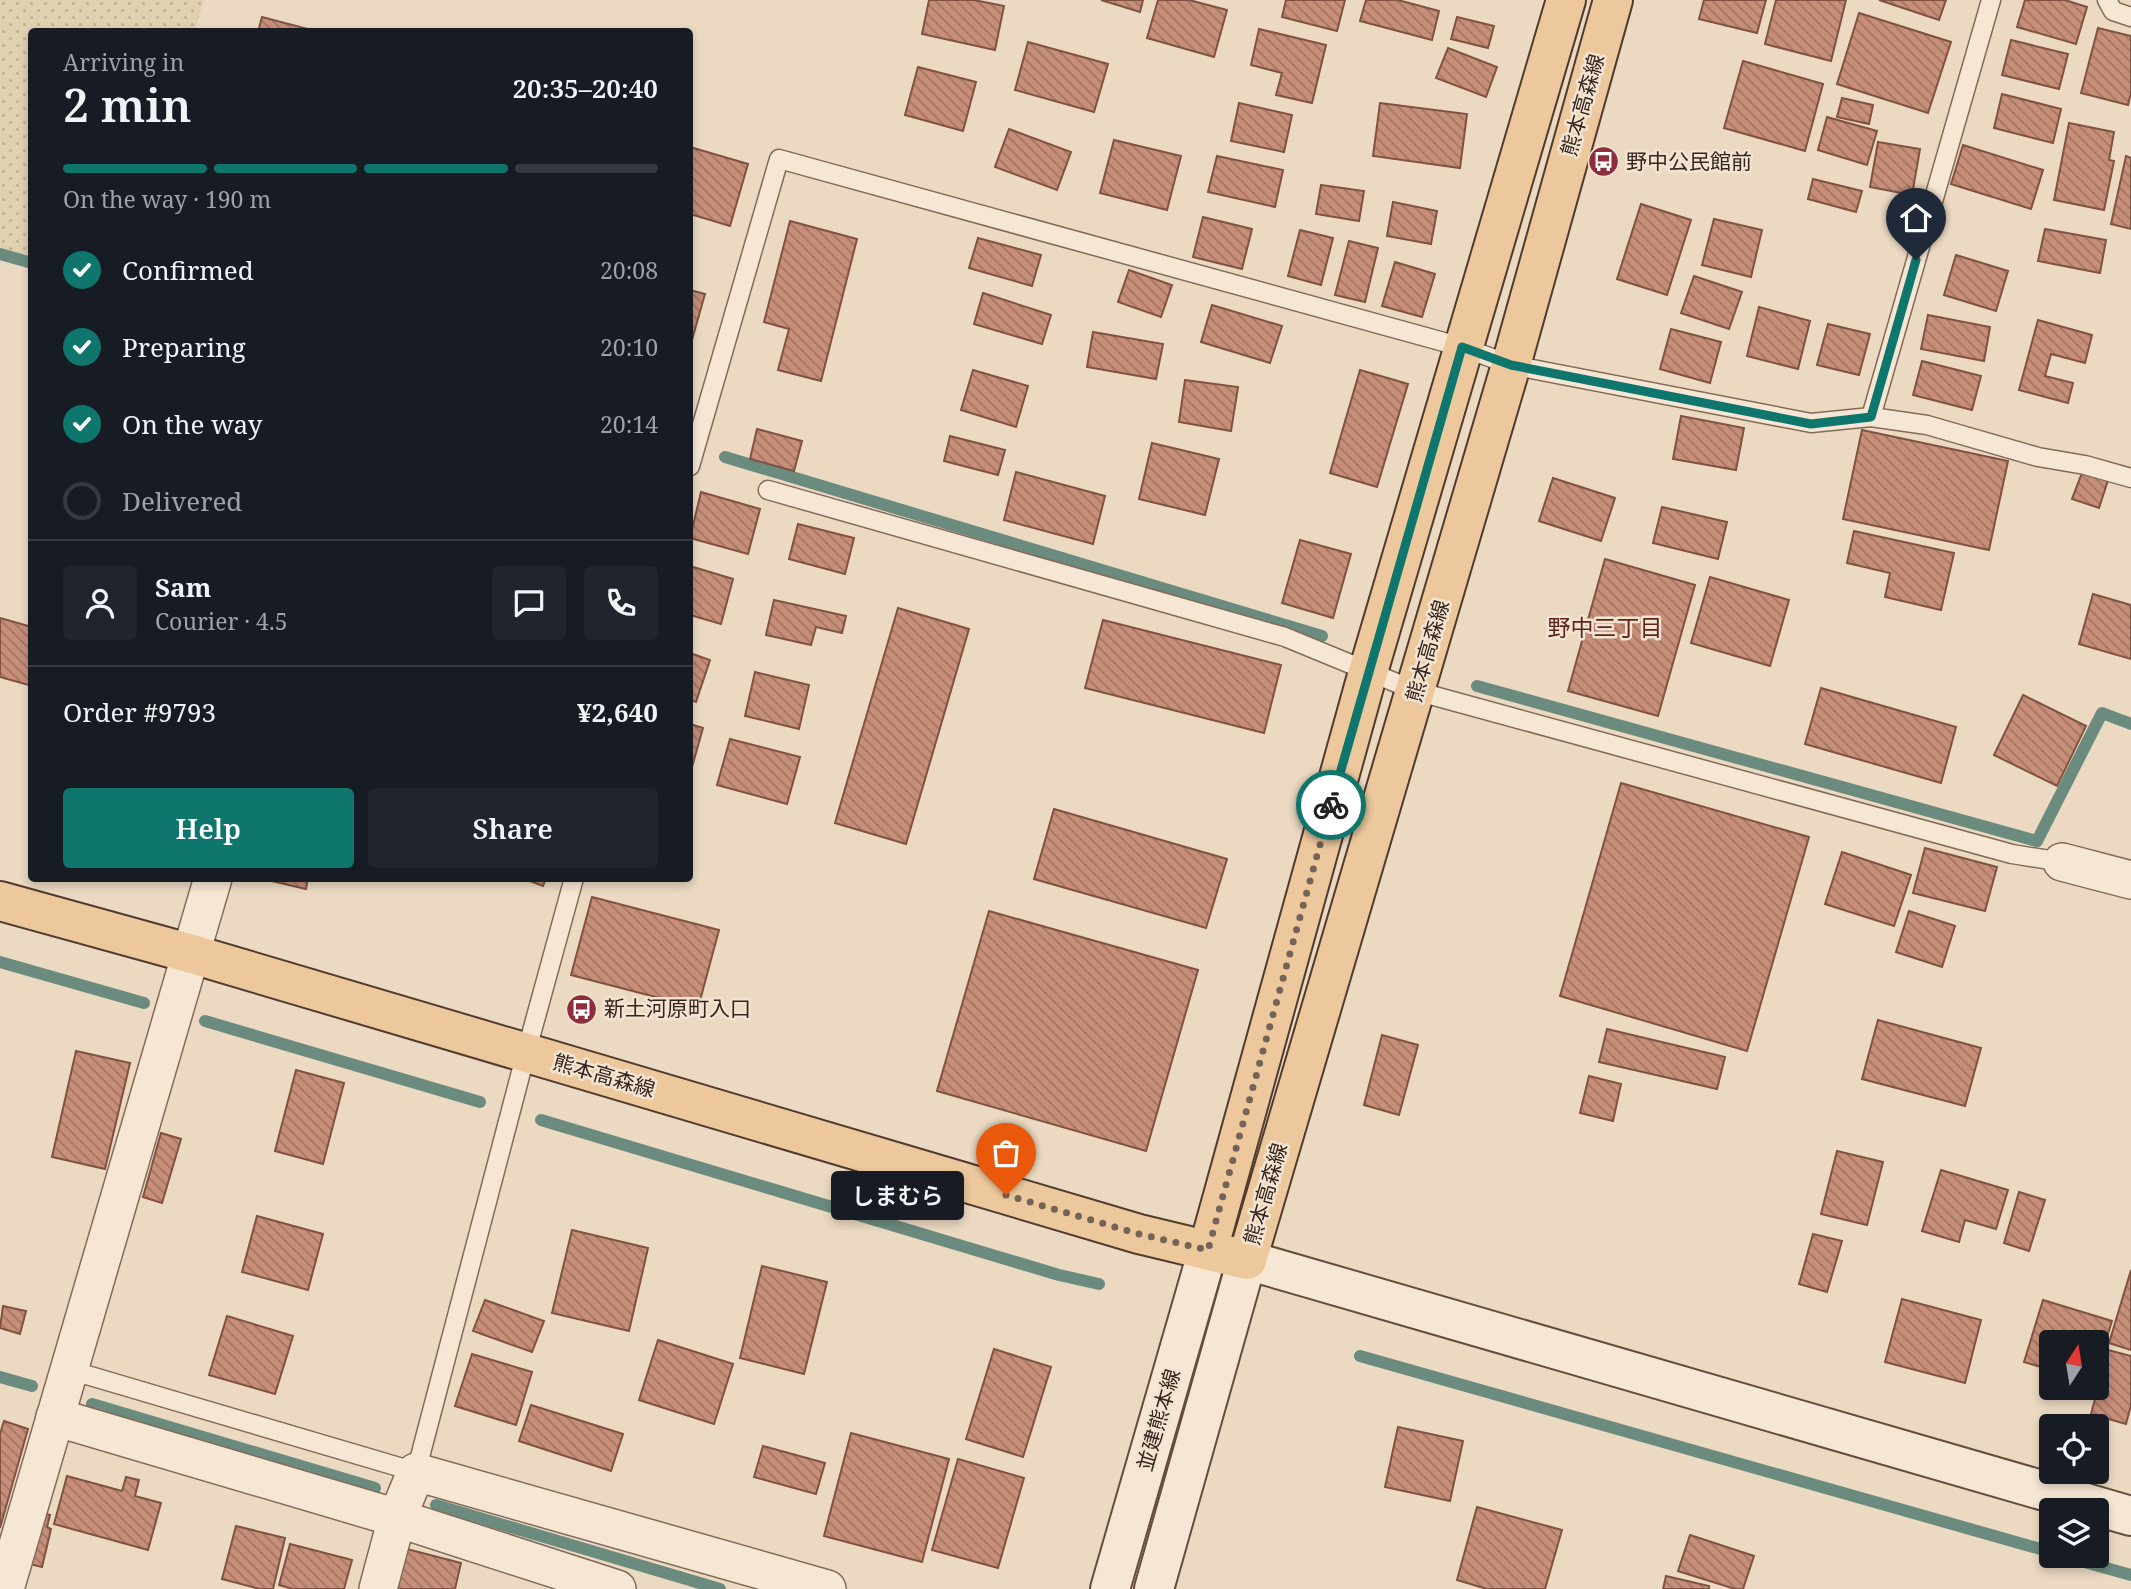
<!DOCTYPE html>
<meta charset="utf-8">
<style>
:root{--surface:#171b24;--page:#20242c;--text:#f1f3f6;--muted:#9ea1a6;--line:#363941;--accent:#0f766e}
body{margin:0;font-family:"Noto Serif","Noto Sans JP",serif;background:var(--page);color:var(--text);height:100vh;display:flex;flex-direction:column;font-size:26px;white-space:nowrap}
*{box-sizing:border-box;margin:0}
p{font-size:23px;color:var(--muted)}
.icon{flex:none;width:38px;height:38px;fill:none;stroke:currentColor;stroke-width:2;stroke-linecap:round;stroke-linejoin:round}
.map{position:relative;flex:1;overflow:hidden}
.details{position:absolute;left:28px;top:28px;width:665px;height:854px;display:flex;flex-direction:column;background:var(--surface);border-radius:7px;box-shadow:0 4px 10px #0003}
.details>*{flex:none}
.needle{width:46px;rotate:12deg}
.buttons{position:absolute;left:2039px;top:1330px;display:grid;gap:14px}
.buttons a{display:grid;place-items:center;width:70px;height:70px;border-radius:7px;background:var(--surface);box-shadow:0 4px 10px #0003;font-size:35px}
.pin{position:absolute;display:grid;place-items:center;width:60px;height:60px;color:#fff;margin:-72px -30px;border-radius:50% 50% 50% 0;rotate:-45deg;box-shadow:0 0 7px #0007}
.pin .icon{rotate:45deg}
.courier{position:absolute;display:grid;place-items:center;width:70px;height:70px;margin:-35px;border:5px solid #0f766e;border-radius:50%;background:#fff;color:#222;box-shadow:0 2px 9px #0007}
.bubble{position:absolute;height:49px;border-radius:7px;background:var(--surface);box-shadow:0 4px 10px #0003;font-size:23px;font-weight:600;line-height:49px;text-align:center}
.summary em{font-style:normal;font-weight:600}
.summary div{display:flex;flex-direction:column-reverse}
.summary{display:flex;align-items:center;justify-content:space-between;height:119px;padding:0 35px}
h1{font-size:46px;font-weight:600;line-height:52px}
.bar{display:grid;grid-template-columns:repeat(4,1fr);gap:10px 7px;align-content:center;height:84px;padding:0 35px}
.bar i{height:9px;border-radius:5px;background:var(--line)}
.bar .selected{background:var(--accent)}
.bar p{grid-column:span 4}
.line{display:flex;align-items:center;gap:18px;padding:0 35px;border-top:2px solid var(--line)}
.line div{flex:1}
.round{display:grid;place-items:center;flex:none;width:74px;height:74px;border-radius:7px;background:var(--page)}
ol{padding:0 35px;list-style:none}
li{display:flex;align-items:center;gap:21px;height:77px}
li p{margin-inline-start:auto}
li .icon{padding:7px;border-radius:50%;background:var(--accent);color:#fff;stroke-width:4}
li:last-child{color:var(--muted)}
li i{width:38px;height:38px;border:4px solid var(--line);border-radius:50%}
.action{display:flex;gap:14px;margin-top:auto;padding:14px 35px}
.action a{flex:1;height:80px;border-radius:7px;background:var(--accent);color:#fff;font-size:28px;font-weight:600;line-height:80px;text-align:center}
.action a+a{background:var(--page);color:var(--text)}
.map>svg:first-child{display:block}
.farmland{fill:url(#farmland-dots)}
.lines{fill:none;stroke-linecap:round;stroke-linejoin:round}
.stream{stroke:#6c8b7f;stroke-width:12}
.building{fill:url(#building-back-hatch);stroke:#815242;stroke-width:2}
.lane-casing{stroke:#836a5a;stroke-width:21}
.street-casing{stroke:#836a5a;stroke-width:40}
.secondary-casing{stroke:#654c3e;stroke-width:42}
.primary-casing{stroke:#513a2e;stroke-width:42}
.lane{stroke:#f6e7d4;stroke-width:18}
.street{stroke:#f6e7d4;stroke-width:37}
.secondary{stroke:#f6e7d4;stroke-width:38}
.primary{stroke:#ecc89c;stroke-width:38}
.done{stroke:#746457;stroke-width:7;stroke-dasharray:0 12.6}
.route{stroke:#0f766e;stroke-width:9}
.labels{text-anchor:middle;stroke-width:5;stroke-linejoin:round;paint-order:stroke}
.street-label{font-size:21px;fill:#34251e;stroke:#f3e4d1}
.poi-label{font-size:21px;fill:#34251e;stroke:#f3e4d1;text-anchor:start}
.neighbourhood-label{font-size:23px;fill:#5e2420;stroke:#f3e4d1}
</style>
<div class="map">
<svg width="2131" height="1589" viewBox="0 0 2131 1589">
<defs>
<pattern id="farmland-dots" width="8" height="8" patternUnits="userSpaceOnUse" patternTransform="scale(1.75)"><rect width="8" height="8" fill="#e0d1b0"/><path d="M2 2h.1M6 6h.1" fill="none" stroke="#c1b397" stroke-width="1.8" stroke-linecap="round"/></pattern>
<pattern id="building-back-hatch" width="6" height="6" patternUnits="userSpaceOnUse" patternTransform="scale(1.75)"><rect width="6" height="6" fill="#c78f7a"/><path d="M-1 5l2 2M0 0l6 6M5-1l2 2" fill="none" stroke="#a27563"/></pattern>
</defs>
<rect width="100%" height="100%" fill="#ebd9c2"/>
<path class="farmland" d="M0 0H204L195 31 32 32 31 263 0 254Z"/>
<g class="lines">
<g class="stream">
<path d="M0 254 32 263"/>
<path d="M725 457 1322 636"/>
<path d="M1477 686 2037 841 2102 713 2131 724"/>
<path d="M0 962 144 1003"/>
<path d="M205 1021 480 1102"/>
<path d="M541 1120 1059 1275 1099 1284"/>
<path d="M1360 1356 2051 1552"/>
<path d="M0 1377 32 1386"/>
<path d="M92 1404 375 1488"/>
<path d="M436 1505 720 1589"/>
<path d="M2063 1556 2131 1575"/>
</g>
</g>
<g class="building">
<path d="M929 0H974L1004 6 995 50 922 34Z"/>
<path d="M1101 0H1143L1140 12Z"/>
<path d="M1158 0H1189L1227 10 1214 57 1147 38Z"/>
<path d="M1286 0H1345L1337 31 1282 17Z"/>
<path d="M1366 0H1398L1439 11 1432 40 1360 21Z"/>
<path d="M1704 0H1766L1757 33 1699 19Z"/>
<path d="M1776 0H1846L1831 61 1765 44Z"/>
<path d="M1879 0H1946L1939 20Z"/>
<path d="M2025 0H2065L2087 7 2076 44 2017 27Z"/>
<path d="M1859 13 1951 42 1928 113 1837 84Z"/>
<path d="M262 17 319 32H258Z"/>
<path d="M1457 17 1494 26 1488 48 1451 39Z"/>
<path d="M2098 28 2131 36V93L2128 105 2081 93Z"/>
<path d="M1259 29 1326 45 1312 103 1276 95 1282 73 1251 65Z"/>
<path d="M2011 40 2068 54 2059 89 2002 75Z"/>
<path d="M1028 42 1108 64 1094 112 1015 90Z"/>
<path d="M1448 48 1497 67 1486 97 1436 78Z"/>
<path d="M1743 61 1823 84 1805 151 1724 128Z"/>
<path d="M918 67 976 82 963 131 905 115Z"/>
<path d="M2002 94 2061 109 2053 143 1994 128Z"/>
<path d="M1842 98 1873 105 1869 124 1837 117Z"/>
<path d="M1239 103 1292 115 1284 152 1231 141Z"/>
<path d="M1380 103 1467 114 1460 168 1373 156Z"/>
<path d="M1827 117 1877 131 1867 165 1818 150Z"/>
<path d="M2069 123 2114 132 2109 160 2114 161 2104 210 2054 200Z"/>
<path d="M1009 129 1071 152 1057 190 995 167Z"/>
<path d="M1114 140 1181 156 1167 210 1100 193Z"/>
<path d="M1878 142 1920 149 1912 195 1870 187Z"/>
<path d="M1963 145 2043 170 2031 209 1951 184Z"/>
<path d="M690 147 748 164 730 226 690 214Z"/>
<path d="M1217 156 1283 170 1275 207 1208 192Z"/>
<path d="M2126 156 2131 158V229L2111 224Z"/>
<path d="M1813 179 1862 191 1856 212 1808 199Z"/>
<path d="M1321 185 1364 191 1359 221 1316 214Z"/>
<path d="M1393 202 1437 211 1431 244 1387 236Z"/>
<path d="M1641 204 1691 220 1667 295 1617 279Z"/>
<path d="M1203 217 1252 229 1242 269 1193 257Z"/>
<path d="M1714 219 1762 230 1751 277 1702 265Z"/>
<path d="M790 221 857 239 821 381 778 370 789 329 764 322Z"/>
<path d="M2045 229 2106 240 2100 273 2038 261Z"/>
<path d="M1300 230 1333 238 1321 285 1288 276Z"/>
<path d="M978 238 1041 255 1032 286 969 268Z"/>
<path d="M1349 241 1378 248 1365 302 1335 295Z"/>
<path d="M1956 255 2008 271 1996 311 1944 295Z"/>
<path d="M1395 262 1435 274 1422 317 1382 306Z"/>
<path d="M1129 270 1172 285 1161 317 1118 302Z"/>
<path d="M1694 276 1742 292 1729 329 1681 313Z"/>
<path d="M690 290 705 294 690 347Z"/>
<path d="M983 293 1051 315 1042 344 974 324Z"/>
<path d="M1212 305 1282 326 1270 363 1201 342Z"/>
<path d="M1759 307 1810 321 1798 369 1747 356Z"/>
<path d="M1928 315 1990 327 1984 361 1921 349Z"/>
<path d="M2038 320 2092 335 2085 363 2051 354 2045 376 2073 383 2068 403 2019 390Z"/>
<path d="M1828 324 1870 334 1859 375 1817 365Z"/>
<path d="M1671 329 1721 342 1710 383 1660 369Z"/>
<path d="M1093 332 1163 344 1156 379 1087 367Z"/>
<path d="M1922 361 1981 376 1972 410 1913 395Z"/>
<path d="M973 370 1028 386 1016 427 961 410Z"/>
<path d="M1360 370 1408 384 1377 487 1330 473Z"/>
<path d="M1185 380 1238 387 1231 431 1179 422Z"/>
<path d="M1681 416 1744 428 1736 470 1673 459Z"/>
<path d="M757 429 802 441 794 471 750 459Z"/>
<path d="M1862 430 2008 461 1989 550 1843 519Z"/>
<path d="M950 436 1005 450 998 475 944 461Z"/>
<path d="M1152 443 1219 459 1205 515 1139 499Z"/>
<path d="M2085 465 2110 474 2099 508 2072 499Z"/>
<path d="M1016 472 1105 496 1093 544 1004 520Z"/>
<path d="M1553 478 1615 498 1601 541 1539 521Z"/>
<path d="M701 492 760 509 748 554 690 538Z"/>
<path d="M1662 507 1727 522 1718 559 1653 543Z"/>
<path d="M798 524 854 538 845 574 789 559Z"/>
<path d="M1854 531 1954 553 1941 610 1885 597 1890 573 1847 563Z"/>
<path d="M1300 540 1351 554 1333 618 1282 603Z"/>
<path d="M1605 559 1695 585 1658 716 1568 691Z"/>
<path d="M690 566 733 579 721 624 690 615Z"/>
<path d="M1710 577 1789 600 1770 666 1691 643Z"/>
<path d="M2093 594 2131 605V659L2079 644Z"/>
<path d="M774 600 846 616 842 633 816 627 811 645 766 635Z"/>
<path d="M898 608 969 629 906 844 835 823Z"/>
<path d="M0 618 32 627V686L0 677Z"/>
<path d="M1103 620 1281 665 1264 733 1085 688Z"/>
<path d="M690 653 710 660 696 702 690 700Z"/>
<path d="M755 672 809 685 799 729 745 716Z"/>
<path d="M1821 688 1956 727 1941 783 1805 744Z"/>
<path d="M2023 695 2086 726 2057 786 1994 755Z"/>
<path d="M690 724 703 728 690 774Z"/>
<path d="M730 739 800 757 787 804 717 785Z"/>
<path d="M1621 783 1809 837 1747 1051 1560 996Z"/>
<path d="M1054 809 1227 859 1206 928 1034 879Z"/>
<path d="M1925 848 1997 867 1985 911 1913 893Z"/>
<path d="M1842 852 1911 875 1894 926 1825 904Z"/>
<path d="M259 878H308L306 889Z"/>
<path d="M522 878H546L543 886Z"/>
<path d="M592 897 719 930 698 1008 571 975Z"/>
<path d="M989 911 1198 970 1146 1151 937 1091Z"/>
<path d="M1909 911 1955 926 1942 967 1896 952Z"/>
<path d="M1878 1020 1981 1048 1965 1106 1862 1079Z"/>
<path d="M1607 1029 1725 1057 1717 1089 1599 1062Z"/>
<path d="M1382 1035 1418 1045 1399 1115 1364 1105Z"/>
<path d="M76 1051 130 1063 105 1169 52 1157Z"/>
<path d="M296 1070 344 1083 323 1164 275 1151Z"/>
<path d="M1589 1076 1621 1084 1613 1121 1580 1113Z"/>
<path d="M161 1133 181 1139 162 1203 143 1197Z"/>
<path d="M1837 1151 1883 1162 1867 1225 1821 1214Z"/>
<path d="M1941 1170 2008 1190 1996 1229 1965 1220 1959 1242 1922 1231Z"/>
<path d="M2019 1192 2045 1200 2029 1251 2004 1243Z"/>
<path d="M257 1216 323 1234 308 1290 242 1272Z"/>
<path d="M572 1230 648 1248 629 1331 552 1313Z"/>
<path d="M1813 1234 1842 1241 1827 1292 1799 1284Z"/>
<path d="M762 1266 827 1282 804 1374 740 1358Z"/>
<path d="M2131 1270V1350L2109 1343Z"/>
<path d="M1902 1299 1981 1320 1965 1383 1885 1362Z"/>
<path d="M485 1300 544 1321 532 1352 473 1331Z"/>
<path d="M2043 1300 2112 1321 2096 1373V1342H2051V1370L2024 1362Z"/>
<path d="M3 1306 26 1311 20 1334 0 1328Z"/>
<path d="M227 1316 293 1336 275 1394 209 1375Z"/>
<path d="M658 1340 733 1364 714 1424 639 1400Z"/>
<path d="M994 1349 1051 1367 1023 1457 966 1439Z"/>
<path d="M2108 1350 2131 1356V1405L2126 1424 2091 1414Z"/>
<path d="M472 1354 532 1372 516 1425 455 1406Z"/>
<path d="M531 1405 623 1434 611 1471 519 1441Z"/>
<path d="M4 1421 28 1429 0 1528V1434Z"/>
<path d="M1398 1427 1463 1441 1450 1501 1385 1487Z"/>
<path d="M851 1433 949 1459 922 1562 824 1536Z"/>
<path d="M763 1446 825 1463 816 1494 754 1477Z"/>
<path d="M958 1459 1024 1478 998 1568 932 1550Z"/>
<path d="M67 1476 122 1491 126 1477 139 1480 135 1496 161 1503 148 1550 54 1524Z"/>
<path d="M1477 1507 1562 1530 1545 1589H1487L1457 1580Z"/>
<path d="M40 1512 50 1515 47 1527 51 1529 42 1567 26 1563Z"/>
<path d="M236 1526 285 1538 273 1589H260L222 1579Z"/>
<path d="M1690 1535 1754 1556 1743 1589H1735L1678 1571Z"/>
<path d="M290 1544 352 1560 344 1589H293L279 1585Z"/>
<path d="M403 1548 461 1563 455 1589H392Z"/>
<path d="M1666 1576 1709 1586V1589H1663Z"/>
</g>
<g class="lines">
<defs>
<g id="lane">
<path d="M2107 0 2113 11 2131 17"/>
<path d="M1871 417 1991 0"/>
<path d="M690 466 779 159 1462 347 1511 365 1811 423 1871 417 1927 425 2038 457 2085 465 2131 478"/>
<path d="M768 490 1285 637 1416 691 2012 854 2062 862"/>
<path d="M70 1370 416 1472 526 1053 574 878"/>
</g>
<g id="street">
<path d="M2062 862 2131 880"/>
<path d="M55 1417 397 1518 617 1589"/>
<path d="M5 1589 213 878"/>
<path d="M378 1589 397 1518 416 1472 827 1589"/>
</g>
<g id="secondary">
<path d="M1110 1589 1208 1250"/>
<path d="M1154 1589 1247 1260 2131 1516"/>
</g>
<g id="primary">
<path d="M0 901 192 954 1139 1234 1247 1260 1511 365 1613 0"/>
<path d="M1208 1250 1368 672 1566 0"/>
</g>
</defs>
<use href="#lane" class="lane-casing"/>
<use href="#street" class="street-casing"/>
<use href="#secondary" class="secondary-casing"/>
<use href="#primary" class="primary-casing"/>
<use href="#lane" class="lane"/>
<use href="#street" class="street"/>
<use href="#secondary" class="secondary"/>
<use href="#primary" class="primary"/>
</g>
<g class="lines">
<path class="done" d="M1006 1195 1139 1234 1208 1250 1331 805"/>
<path class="route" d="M1331 805 1462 347 1511 365 1811 424 1871 417 1916 260"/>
</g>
<defs>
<symbol id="bus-disc" viewBox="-11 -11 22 22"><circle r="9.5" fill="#8e2e3c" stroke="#f3e4d1"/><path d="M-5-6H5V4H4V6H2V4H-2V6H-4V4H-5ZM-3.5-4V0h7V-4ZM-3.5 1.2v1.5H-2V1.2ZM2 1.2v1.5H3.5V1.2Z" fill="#fff"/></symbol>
</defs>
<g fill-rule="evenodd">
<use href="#bus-disc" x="1586" y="144" width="35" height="35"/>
<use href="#bus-disc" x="564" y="992" width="35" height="35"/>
</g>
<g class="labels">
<g class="street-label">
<text transform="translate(1583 105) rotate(-74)" y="7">熊本高森線</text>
<text transform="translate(1428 651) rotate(-74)" y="7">熊本高森線</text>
<text transform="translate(604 1076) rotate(16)" y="7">熊本高森線</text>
<text transform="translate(1266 1194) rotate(-74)" y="7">熊本高森線</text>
<text transform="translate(1159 1420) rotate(-74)" y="7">並建熊本線</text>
</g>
<g class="poi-label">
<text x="1626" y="169">野中公民館前</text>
<text x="604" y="1016">新土河原町入口</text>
</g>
<g class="neighbourhood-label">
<text x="1605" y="636">野中三丁目</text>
</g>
</g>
</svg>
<div class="buttons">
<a><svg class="needle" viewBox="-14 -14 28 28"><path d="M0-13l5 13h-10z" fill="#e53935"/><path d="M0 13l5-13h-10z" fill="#9ea1a6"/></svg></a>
<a><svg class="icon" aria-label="locate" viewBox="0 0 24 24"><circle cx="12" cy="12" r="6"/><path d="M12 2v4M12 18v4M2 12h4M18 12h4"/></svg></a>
<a><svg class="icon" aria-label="layers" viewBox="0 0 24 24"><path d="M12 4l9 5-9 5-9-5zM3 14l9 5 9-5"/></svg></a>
</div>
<div class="pin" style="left:1006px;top:1195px;background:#ea580c"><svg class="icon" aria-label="bag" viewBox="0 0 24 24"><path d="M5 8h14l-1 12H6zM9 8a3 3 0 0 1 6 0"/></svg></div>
<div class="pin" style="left:1916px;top:260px;background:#1f2937"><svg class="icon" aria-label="home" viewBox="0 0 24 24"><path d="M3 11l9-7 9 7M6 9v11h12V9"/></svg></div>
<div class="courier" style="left:1331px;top:805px"><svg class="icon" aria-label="bike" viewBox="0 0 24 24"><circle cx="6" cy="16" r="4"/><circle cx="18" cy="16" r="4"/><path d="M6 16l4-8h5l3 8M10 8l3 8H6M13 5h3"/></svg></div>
<div class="bubble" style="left:831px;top:1171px;width:133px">しまむら</div>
<section class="details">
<div class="summary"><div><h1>2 min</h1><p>Arriving in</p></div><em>20:35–20:40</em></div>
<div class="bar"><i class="selected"></i><i class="selected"></i><i class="selected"></i><i></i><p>On the way · 190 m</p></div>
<ol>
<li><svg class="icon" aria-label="check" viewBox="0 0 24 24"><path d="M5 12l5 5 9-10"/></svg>Confirmed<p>20:08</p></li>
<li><svg class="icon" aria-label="check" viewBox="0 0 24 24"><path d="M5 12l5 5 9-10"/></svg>Preparing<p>20:10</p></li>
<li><svg class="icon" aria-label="check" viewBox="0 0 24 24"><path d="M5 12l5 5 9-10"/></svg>On the way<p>20:14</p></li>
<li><i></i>Delivered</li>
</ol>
<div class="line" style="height:126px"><a class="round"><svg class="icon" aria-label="person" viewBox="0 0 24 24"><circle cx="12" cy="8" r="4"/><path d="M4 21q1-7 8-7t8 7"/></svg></a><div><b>Sam</b><p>Courier · 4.5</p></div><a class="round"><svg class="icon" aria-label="chat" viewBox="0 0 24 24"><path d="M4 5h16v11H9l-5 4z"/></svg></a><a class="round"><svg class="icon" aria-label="phone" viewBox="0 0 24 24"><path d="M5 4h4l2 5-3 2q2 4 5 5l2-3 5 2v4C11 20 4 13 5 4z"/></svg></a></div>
<div class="line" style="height:91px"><div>Order #9793</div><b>¥2,640</b></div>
<div class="action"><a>Help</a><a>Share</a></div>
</section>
</div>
